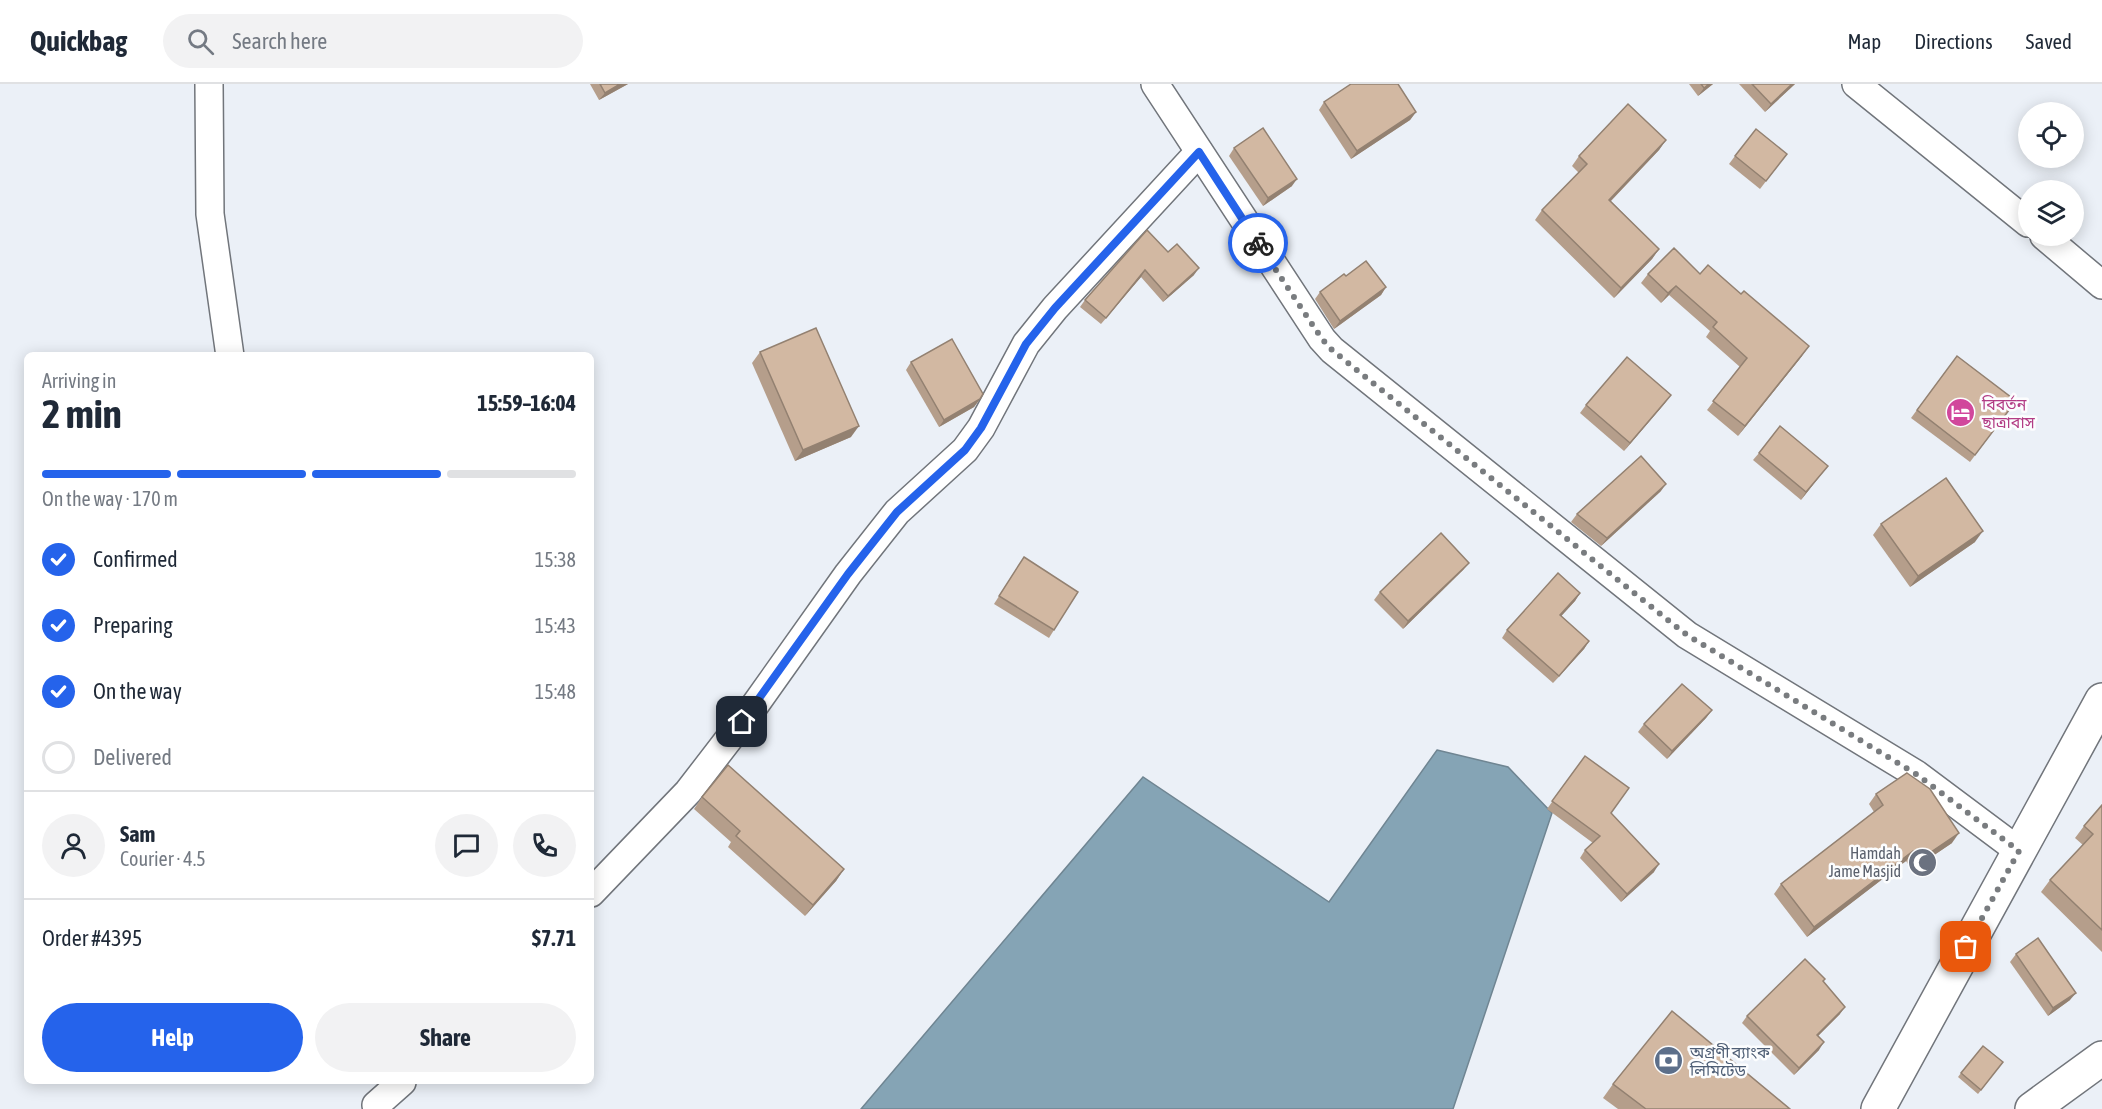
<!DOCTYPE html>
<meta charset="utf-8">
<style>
:root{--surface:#fff;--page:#f2f2f3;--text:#1f2937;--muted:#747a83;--line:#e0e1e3;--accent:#2563eb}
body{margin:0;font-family:"Asap Condensed","Noto Sans Bengali",sans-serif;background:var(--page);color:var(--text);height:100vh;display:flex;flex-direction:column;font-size:22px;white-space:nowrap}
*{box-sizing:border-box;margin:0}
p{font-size:20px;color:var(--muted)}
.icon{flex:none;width:33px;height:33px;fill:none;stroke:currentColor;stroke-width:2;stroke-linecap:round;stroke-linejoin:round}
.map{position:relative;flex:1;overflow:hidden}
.details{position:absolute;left:24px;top:268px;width:570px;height:732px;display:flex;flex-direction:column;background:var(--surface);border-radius:9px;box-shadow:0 3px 15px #0003}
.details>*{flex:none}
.fabs{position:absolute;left:2018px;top:18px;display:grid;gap:12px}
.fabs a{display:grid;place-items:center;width:66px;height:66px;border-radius:50%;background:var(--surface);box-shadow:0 3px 15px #0003;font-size:30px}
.pin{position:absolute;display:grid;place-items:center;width:51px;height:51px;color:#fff;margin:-26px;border-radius:12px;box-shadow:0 3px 9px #0006}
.courier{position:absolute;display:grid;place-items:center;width:60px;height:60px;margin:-30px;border:4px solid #2563eb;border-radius:50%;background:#fff;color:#222;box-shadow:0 2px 8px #0007}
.headline em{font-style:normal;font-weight:700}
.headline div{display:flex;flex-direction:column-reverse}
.headline{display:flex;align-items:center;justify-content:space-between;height:102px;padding:0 18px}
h1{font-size:39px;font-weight:700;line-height:45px}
.bar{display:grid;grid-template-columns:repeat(4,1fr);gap:9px 6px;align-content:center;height:72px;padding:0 18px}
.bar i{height:8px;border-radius:4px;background:var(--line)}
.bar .active{background:var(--accent)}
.bar p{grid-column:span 4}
.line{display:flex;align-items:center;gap:15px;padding:0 18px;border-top:2px solid var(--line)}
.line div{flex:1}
.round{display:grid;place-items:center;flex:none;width:63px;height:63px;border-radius:32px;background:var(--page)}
ol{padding:0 18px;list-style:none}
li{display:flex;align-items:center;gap:18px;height:66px}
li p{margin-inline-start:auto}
li .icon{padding:6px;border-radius:50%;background:var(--accent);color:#fff;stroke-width:4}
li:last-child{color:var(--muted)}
li i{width:33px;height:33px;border:3px solid var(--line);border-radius:50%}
.button{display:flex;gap:12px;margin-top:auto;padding:12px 18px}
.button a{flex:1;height:69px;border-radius:36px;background:var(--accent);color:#fff;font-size:24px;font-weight:700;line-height:69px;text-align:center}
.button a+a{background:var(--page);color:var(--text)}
header{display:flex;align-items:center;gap:36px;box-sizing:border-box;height:84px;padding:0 30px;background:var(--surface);border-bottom:2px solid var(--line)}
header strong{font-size:28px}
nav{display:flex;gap:33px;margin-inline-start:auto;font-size:21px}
.search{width:420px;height:54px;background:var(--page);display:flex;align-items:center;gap:15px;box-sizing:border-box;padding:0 21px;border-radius:33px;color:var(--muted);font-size:22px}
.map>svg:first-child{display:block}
.water{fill:#85a4b5;stroke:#6f8592;stroke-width:1.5}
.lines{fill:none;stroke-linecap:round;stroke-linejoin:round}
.minor-casing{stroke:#71757b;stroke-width:30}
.trunk-casing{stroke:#71757b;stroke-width:36}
.minor{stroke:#fff;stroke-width:27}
.trunk{stroke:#fff;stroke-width:33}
.wall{fill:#b59e8b}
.shaded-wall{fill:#938171}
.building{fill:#d2b8a2;stroke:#938171;stroke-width:1.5}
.done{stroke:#797c7f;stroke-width:6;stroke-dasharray:0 10.8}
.route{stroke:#2563eb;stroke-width:8}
.labels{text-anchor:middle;stroke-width:5;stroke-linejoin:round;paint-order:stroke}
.hotel-label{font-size:16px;fill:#b23c85;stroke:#fcfdfe;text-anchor:start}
.worship-label{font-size:16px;fill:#5b616d;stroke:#fcfdfe;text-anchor:end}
.service-label{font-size:16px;fill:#4e5e75;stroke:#fcfdfe;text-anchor:start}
</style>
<header>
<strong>Quickbag</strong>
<div class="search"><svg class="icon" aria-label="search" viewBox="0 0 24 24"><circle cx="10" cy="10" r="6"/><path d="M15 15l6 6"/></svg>Search here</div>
<nav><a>Map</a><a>Directions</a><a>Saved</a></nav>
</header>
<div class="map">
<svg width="2102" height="1025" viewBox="0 0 2102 1025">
<rect width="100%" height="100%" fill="#ebf0f7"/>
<path class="water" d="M1437 666 1508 683 1552 729 1453 1025H861L1143 693 1329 818Z"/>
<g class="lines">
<defs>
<g id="minor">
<path d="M209 0 210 130 230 272"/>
<path d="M1155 0 1322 255 1332 266 1687 551 1916 690 2019 767"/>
<path d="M1856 0 2028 139"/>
<path d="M2044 152 2102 201"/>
<path d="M591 809 688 708 755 621 848 490 897 428 965 366 981 344 1026 260 1055 224 1199 68"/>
<path d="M376 1021 402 998"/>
</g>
<g id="trunk">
<path d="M1878 1025 2102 616"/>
<path d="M2032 1025 2102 974"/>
</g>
</defs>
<use href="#minor" class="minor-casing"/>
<use href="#trunk" class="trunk-casing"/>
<use href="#minor" class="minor"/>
<use href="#trunk" class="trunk"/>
</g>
<g class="wall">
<path d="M590 0H628L599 16Z"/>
<path d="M1689 0H1713L1698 12Z"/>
<path d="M1739 0H1795L1765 28Z"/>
<path d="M1324 18 1416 28 1410 36 1351 75 1319 26Z"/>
<path d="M1666 56 1659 66 1611 117 1659 165 1652 175 1614 214 1535 136 1542 126 1579 89 1572 82 1579 72Z"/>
<path d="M1234 64 1292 102 1263 122 1229 72Z"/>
<path d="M1787 70 1760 105 1729 80 1735 72Z"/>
<path d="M1168 168 1194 191 1163 218 1141 193 1101 240 1080 223 1085 216Z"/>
<path d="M1648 190H1700L1802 272 1738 352 1707 326 1740 283 1706 253 1710 247 1669 211 1661 219 1641 199Z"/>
<path d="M1346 192 1386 203 1381 211 1334 245 1315 215 1320 208Z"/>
<path d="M760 268 851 353 795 377 752 279Z"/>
<path d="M1957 272 2016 317 1970 378 1911 334Z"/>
<path d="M911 278 980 315 974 323 939 343 906 286Z"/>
<path d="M1665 319 1624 367 1580 329 1586 321Z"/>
<path d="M1759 369 1828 382 1801 416 1753 376Z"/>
<path d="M1661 407 1601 462 1571 438 1577 430Z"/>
<path d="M1881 440 1975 458 1910 503 1873 451Z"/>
<path d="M1024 473 1054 546 1049 554 994 520Z"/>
<path d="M1469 479 1463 486 1403 545 1374 516 1380 508Z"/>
<path d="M1580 509 1575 517 1561 532 1589 557 1584 565 1553 599 1502 554 1507 546Z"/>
<path d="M1712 626 1706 634 1667 675 1638 648 1644 640Z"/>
<path d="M1585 672 1611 729 1654 788 1621 818 1580 774 1585 766 1593 759 1547 725Z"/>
<path d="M1876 710 1952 759 1912 786 1906 777 1807 853 1774 810 1781 800 1874 728 1869 720Z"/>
<path d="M702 713 844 785 836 797 805 832 728 763 731 758 694 725Z"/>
<path d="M2102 721V868L2041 808 2050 796 2083 761 2075 754 2084 742Z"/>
<path d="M2016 870 2070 916 2048 932 2010 878Z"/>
<path d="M1823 897 1840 930 1818 952 1819 966 1794 991 1742 939 1747 932Z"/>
<path d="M2003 978 1978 1010 1958 993 1961 989Z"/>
<path d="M1613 1000 1790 1025H1618L1603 1014Z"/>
</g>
<g class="shaded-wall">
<path d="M620 0H628L599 16 605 9Z"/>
<path d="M1709 0H1713L1698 12 1704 4Z"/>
<path d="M1792 0H1795L1765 28 1771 20Z"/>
<path d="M1416 28 1410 36 1351 75 1357 67Z"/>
<path d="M1666 56 1659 66 1602 126 1609 116Z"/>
<path d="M1297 95 1292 102 1263 122 1268 114Z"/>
<path d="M1659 165 1652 175 1614 214 1621 204Z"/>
<path d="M1199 184 1194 191 1163 218 1168 212Z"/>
<path d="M1145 186 1141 193 1101 240 1106 234Z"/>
<path d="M1676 202 1669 211 1661 219 1668 209Z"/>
<path d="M1386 203 1381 211 1334 245 1340 237Z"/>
<path d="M1809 262 1802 272 1738 352 1745 342Z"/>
<path d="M1671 311 1665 319 1624 367 1630 359Z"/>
<path d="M980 315 974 323 939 343 944 336Z"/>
<path d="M859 342 851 353 795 377 803 366Z"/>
<path d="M1828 382 1822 389 1801 416 1806 408Z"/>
<path d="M1666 400 1661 407 1601 462 1607 454Z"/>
<path d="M1983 447 1975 458 1910 503 1918 492Z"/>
<path d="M1469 479 1463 486 1403 545 1408 537Z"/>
<path d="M1580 509 1575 517 1555 539 1560 531Z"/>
<path d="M1589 557 1584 565 1553 599Z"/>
<path d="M1712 626 1706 634 1667 675 1672 667Z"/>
<path d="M1959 749 1952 759 1912 786 1919 776Z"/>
<path d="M1913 767 1906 777 1807 853 1814 843Z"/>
<path d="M1659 780 1654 788 1621 818 1627 810Z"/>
<path d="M844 785 836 797 805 832 813 821Z"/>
<path d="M2076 909 2070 916 2048 932 2053 924Z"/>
<path d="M1845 923 1840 930 1812 958 1817 951Z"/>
<path d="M1824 958 1819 966 1794 991 1799 984Z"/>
</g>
<g class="building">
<path d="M600 0H620L605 9Z"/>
<path d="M1351 0H1398L1416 28 1357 67 1324 18Z"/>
<path d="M1701 0H1709L1704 4Z"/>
<path d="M1752 0H1792L1771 20Z"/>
<path d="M1628 20 1666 56 1609 116 1659 165 1621 204 1542 126 1587 80 1579 72Z"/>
<path d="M1263 44 1297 95 1268 114 1234 64Z"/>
<path d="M1756 45 1787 70 1766 97 1735 72Z"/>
<path d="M1147 146 1168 168 1177 160 1199 184 1168 212 1145 186 1106 234 1085 216Z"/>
<path d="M1674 164 1700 190 1708 181 1741 210 1744 207 1809 262 1745 342 1713 317 1747 274 1713 243 1717 238 1676 202 1668 209 1648 190Z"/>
<path d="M1366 177 1386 203 1340 237 1320 208 1344 190 1346 192Z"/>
<path d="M816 244 859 342 803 366 760 268Z"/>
<path d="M952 255 983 310 980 315 944 336 911 278Z"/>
<path d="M1957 272 2016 317 1975 371 1917 326Z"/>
<path d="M1627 273 1671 311 1630 359 1586 321Z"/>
<path d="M1780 342 1828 382 1806 408 1759 369Z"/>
<path d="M1641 372 1666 400 1607 454 1577 430Z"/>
<path d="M1946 394 1983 447 1918 492 1881 440Z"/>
<path d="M1441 449 1469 479 1408 537 1380 508Z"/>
<path d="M1024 473 1078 508 1054 546 999 512Z"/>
<path d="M1558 489 1580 509 1560 531 1589 557 1559 592 1507 546Z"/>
<path d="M1682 600 1712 626 1672 667 1644 640Z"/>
<path d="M1585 672 1629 704 1611 729 1659 780 1627 810 1585 766 1600 752 1552 717Z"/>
<path d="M728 681 844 785 813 821 736 752 740 747 702 713Z"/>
<path d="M1907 689 1930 705 1959 749 1919 776 1913 767 1814 843 1781 800 1883 721 1876 710Z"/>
<path d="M2102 721V846L2050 796 2093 750 2084 742Z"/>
<path d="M2038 854 2076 909 2053 924 2016 870Z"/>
<path d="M1805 875 1825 895 1823 897 1845 923 1817 951 1824 958 1799 984 1747 932Z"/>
<path d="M1672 927 1790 1025H1646L1613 1000Z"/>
<path d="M1983 962 2003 978 1981 1006 1961 989Z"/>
</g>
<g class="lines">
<path class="done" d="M1258 159 1322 255 1332 266 1669 537 1687 551 1916 690 2019 767 1966 863"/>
<path class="route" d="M742 638 848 490 897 428 965 366 981 344 1026 260 1055 224 1199 68 1258 159"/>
</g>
<defs>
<symbol id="hotel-disc" viewBox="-11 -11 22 22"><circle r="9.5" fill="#d1479c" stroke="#fcfdfe"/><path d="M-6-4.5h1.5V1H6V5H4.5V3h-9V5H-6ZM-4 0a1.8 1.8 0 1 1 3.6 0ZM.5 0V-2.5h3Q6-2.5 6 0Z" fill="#fff"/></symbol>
<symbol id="mosque-disc" viewBox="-11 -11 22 22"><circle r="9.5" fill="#6b7280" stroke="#fcfdfe"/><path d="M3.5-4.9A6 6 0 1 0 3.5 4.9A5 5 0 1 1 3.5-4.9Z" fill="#fff"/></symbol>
<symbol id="bank-disc" viewBox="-11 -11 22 22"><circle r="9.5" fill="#5c6f8a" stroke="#fcfdfe"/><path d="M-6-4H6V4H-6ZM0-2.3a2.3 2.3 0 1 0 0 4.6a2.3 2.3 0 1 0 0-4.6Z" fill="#fff"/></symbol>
</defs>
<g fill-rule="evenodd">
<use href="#hotel-disc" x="1944" y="312" width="33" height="33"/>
<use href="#mosque-disc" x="1906" y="762" width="33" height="33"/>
<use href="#bank-disc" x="1652" y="960" width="33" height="33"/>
</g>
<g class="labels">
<g class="hotel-label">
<text x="1982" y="326">বিবর্তন<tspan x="1982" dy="18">ছাত্রাবাস</tspan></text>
</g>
<g class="worship-label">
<text x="1901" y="775">Hamdah<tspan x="1901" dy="18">Jame Masjid</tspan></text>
</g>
<g class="service-label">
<text x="1690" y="974">অগ্রণী ব্যাংক<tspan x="1690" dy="18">লিমিটেড</tspan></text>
</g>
</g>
</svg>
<div class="fabs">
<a><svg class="icon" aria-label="locate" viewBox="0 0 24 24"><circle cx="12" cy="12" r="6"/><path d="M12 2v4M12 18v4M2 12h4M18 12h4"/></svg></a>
<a><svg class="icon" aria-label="layers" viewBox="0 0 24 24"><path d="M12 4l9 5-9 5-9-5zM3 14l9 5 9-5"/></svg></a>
</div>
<div class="pin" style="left:1966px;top:863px;background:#ea580c"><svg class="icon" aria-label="bag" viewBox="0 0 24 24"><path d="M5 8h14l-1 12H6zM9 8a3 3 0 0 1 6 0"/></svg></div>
<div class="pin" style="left:742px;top:638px;background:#1f2937"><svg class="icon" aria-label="home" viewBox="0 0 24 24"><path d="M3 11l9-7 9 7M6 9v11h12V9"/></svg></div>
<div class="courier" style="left:1258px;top:159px"><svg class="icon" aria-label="bike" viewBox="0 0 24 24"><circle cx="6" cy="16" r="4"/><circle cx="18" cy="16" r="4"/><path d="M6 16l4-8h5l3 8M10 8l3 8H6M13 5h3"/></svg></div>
<section class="details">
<div class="headline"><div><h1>2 min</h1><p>Arriving in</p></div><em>15:59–16:04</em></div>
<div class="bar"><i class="active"></i><i class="active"></i><i class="active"></i><i></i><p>On the way · 170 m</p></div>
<ol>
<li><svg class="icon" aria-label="check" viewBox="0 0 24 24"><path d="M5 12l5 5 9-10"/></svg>Confirmed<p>15:38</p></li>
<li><svg class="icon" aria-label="check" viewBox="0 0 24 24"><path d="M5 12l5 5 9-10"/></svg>Preparing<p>15:43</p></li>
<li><svg class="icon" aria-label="check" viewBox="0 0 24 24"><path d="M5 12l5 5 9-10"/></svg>On the way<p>15:48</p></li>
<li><i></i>Delivered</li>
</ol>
<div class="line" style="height:108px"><a class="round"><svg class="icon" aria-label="person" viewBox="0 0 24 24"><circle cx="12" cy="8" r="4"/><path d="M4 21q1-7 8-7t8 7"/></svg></a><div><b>Sam</b><p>Courier · 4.5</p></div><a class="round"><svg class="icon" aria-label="chat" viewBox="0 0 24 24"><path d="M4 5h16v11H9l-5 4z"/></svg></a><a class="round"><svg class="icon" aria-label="phone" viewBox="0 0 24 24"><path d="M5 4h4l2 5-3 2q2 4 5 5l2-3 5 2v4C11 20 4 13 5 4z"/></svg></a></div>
<div class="line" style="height:78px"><div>Order #4395</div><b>$7.71</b></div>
<div class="button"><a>Help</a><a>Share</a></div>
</section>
</div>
